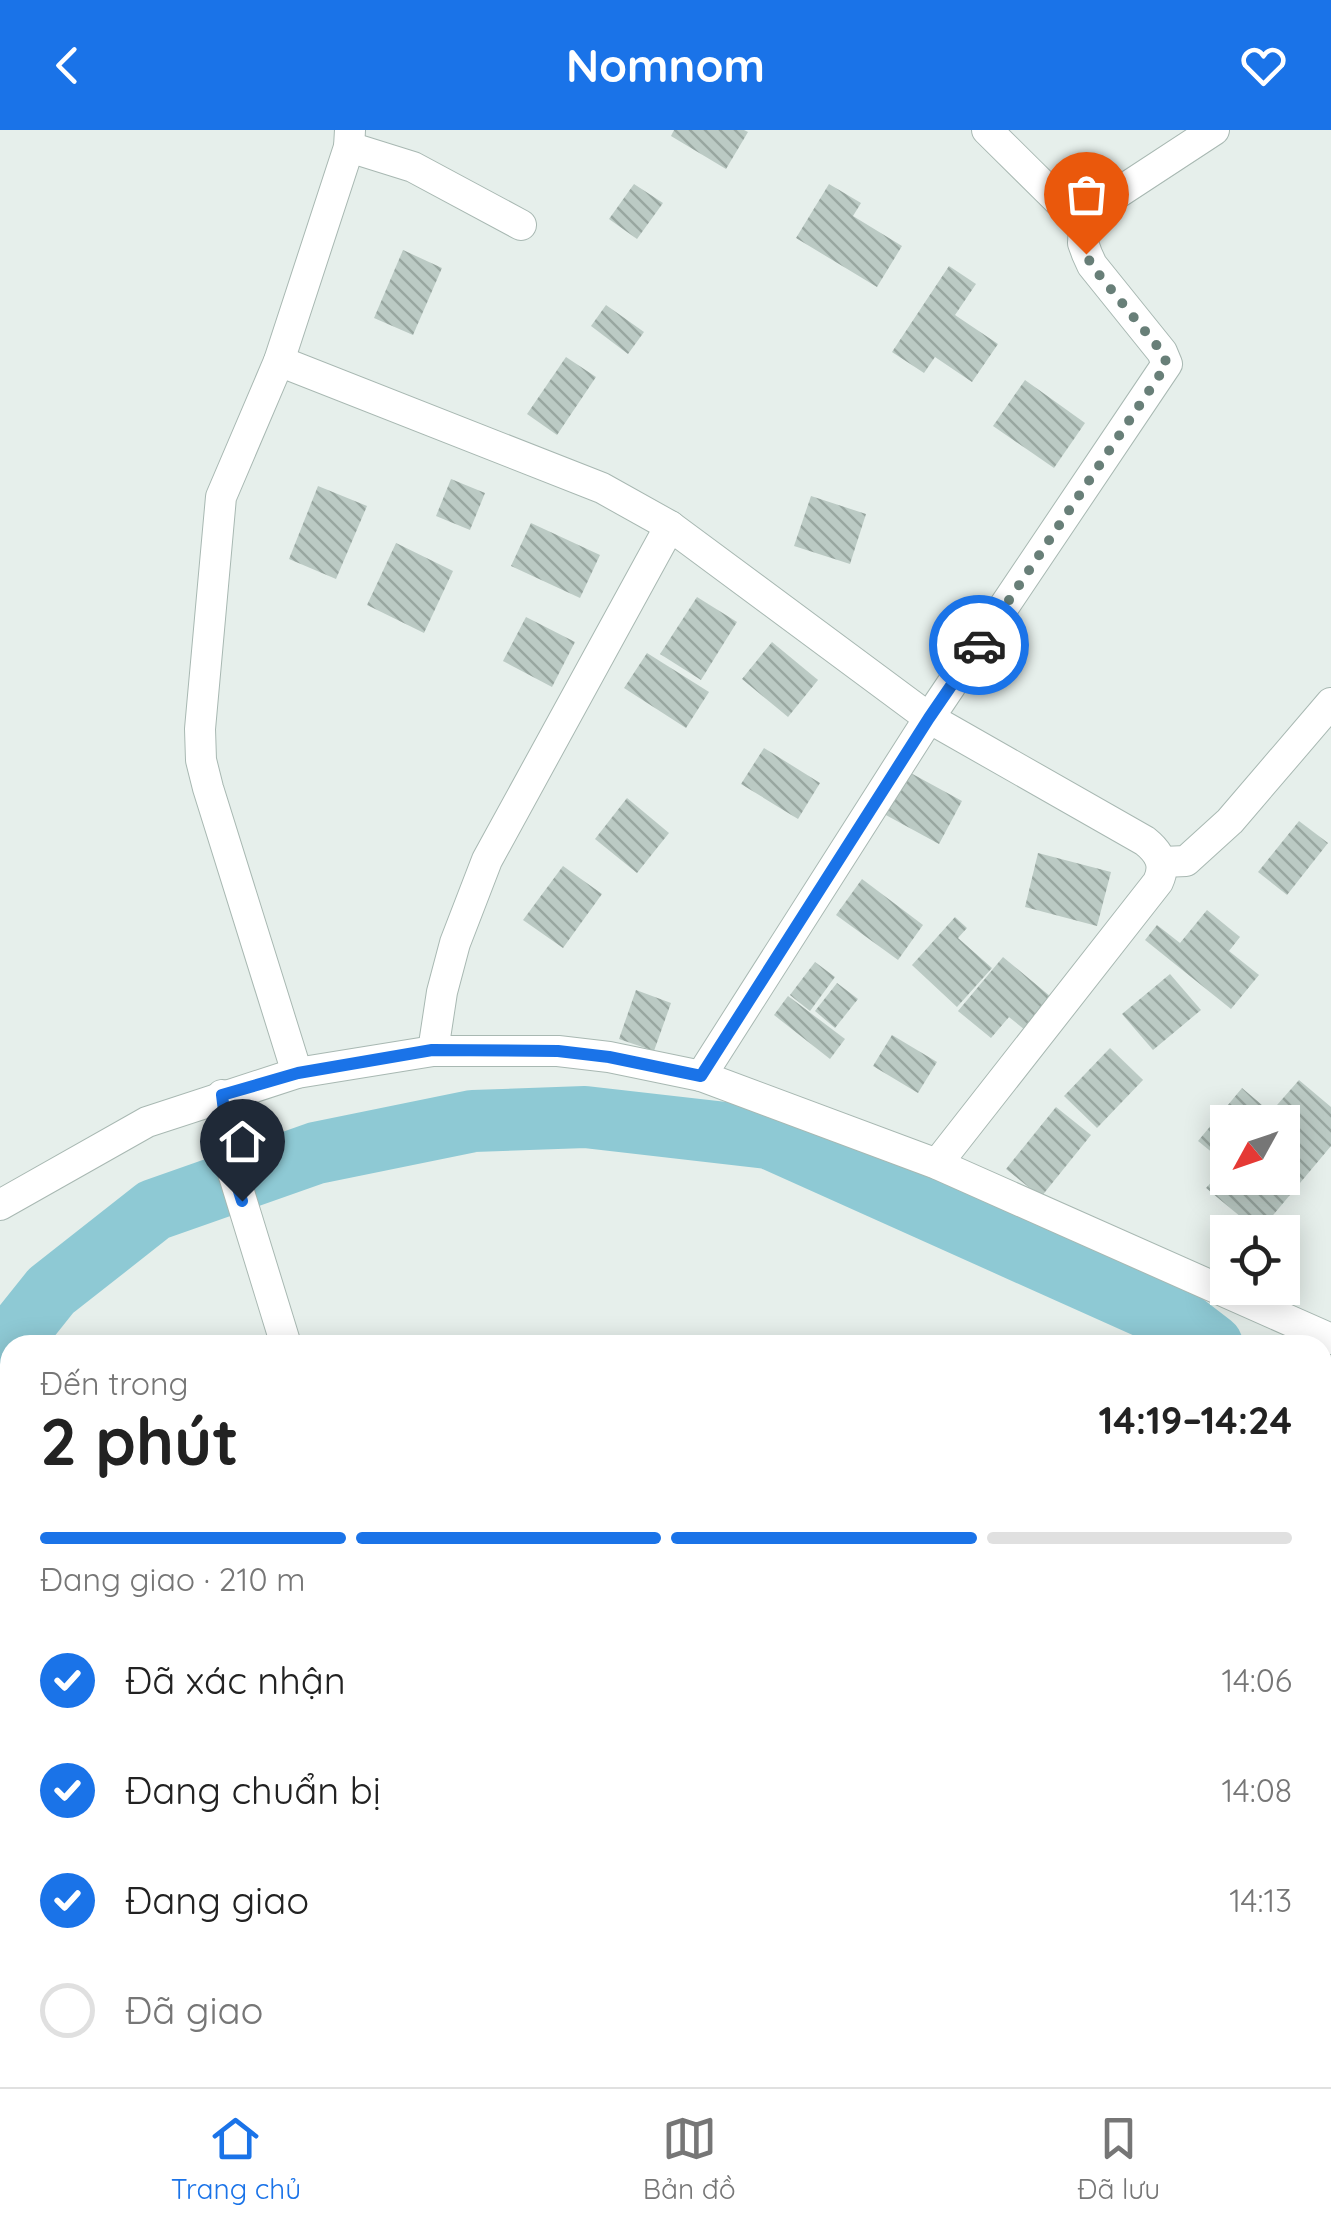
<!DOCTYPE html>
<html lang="vi">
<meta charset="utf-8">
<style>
:root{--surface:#fff;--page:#f6f6f6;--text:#222;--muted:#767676;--line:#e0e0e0;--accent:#1a73e8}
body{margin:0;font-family:Quicksand,sans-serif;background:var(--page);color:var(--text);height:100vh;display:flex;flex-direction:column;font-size:38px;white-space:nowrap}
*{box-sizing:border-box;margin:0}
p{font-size:32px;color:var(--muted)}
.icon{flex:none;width:55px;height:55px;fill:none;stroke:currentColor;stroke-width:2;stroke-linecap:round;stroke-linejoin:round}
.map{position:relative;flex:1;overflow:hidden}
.panel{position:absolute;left:0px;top:1205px;width:1332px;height:752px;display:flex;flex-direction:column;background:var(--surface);border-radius:30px 30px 0 0;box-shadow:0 5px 25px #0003}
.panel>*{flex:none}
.needle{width:65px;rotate:230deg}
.fabs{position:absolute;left:1210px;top:975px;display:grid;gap:20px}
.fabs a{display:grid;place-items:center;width:90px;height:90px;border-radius:0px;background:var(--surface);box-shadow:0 5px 25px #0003;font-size:50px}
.pin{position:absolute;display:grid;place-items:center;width:85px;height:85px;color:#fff;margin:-102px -42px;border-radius:50% 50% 50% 0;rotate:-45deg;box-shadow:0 0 10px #0007}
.pin .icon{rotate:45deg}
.courier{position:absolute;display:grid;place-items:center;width:100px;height:100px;margin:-50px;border:8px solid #1a73e8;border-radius:50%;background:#fff;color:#222;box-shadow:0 2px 12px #0007}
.headline em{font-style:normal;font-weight:700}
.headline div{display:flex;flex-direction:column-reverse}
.headline{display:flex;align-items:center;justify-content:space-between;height:170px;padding:0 40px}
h1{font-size:65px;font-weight:700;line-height:75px}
.bar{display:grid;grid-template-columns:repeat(4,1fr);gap:15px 10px;align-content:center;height:120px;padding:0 40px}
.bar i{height:12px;border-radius:8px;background:var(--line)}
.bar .current{background:var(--accent)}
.bar p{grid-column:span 4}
ol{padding:0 40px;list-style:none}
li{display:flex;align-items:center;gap:30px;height:110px}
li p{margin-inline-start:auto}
li .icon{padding:10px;border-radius:50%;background:var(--accent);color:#fff;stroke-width:4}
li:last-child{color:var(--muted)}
li i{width:55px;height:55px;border:5px solid var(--line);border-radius:50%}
header{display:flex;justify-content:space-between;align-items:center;height:130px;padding:0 40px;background:var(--accent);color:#fff;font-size:45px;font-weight:700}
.tabs{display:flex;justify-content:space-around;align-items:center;height:140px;border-top:2px solid var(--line);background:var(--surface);font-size:28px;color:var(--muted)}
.tabs a{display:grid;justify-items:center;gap:5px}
.tabs .current{color:var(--accent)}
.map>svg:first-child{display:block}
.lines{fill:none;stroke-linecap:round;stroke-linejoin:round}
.river{stroke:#8ec9d4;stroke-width:62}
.building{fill:url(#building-back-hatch)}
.street-casing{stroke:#a8b8b2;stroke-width:32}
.street{stroke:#fff;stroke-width:30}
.done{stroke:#687f78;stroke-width:10;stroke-dasharray:0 18}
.route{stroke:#1a73e8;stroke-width:12}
</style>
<header><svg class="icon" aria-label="back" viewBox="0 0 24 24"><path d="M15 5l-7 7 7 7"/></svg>Nomnom<svg class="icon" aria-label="heart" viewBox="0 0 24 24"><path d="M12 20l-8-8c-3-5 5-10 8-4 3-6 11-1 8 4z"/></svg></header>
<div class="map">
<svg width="1331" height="1957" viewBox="0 0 1331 1957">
<defs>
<pattern id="building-back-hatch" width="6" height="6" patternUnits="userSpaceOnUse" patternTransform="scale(2.5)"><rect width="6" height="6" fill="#bbcac4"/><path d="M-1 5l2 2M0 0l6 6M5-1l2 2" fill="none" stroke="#98a6a0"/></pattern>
</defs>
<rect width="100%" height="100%" fill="#e6efeb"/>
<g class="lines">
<g class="river">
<path d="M0 1225 51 1161 154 1080 316 1023 473 991 585 987 769 1008 1186 1195 1212 1215"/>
<path d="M1322 1298 1331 1304"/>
</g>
</g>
<g class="building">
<path d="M674 0H744L748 2 726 39 671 6Z"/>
<path d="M634 54 663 73 637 109 609 89Z"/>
<path d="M829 54 861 73 853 86 902 116 877 157 796 108Z"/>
<path d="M403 120 442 138 413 205 374 188Z"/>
<path d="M949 136 976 154 955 185 998 214 972 252 935 227 924 243 892 222Z"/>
<path d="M606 175 644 202 628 224 591 196Z"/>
<path d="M566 227 596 247 557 305 527 284Z"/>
<path d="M1025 250 1085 293 1054 338 993 296Z"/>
<path d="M451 349 485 363 470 400 436 386Z"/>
<path d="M318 356 367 376 336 449 289 429Z"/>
<path d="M811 366 866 384 850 434 794 416Z"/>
<path d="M531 393 600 425 580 468 511 436Z"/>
<path d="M396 413 453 441 424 503 367 475Z"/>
<path d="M697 467 737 492 701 550 660 524Z"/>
<path d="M526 487 575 512 552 557 503 531Z"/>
<path d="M772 512 818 550 788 587 742 549Z"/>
<path d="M647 523 709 562 686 598 624 558Z"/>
<path d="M764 618 820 653 798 689 741 654Z"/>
<path d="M907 641 962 671 939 714 884 684Z"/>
<path d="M627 668 669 703 637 743 595 709Z"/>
<path d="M1299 691 1328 713 1287 765 1258 742Z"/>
<path d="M1038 723 1111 742 1097 796 1025 777Z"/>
<path d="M563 736 602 764 563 818 523 790Z"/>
<path d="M862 749 923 795 898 830 836 785Z"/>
<path d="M1207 780 1240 807 1229 821 1259 845 1231 879 1145 810 1157 795 1180 813Z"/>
<path d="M955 787 967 798 958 808 992 838 957 877 912 835Z"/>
<path d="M1003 827 1057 872 1030 904 1009 887 991 908 958 881Z"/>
<path d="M815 832 835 847 810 881 790 865Z"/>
<path d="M1170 844 1201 880 1153 920 1122 884Z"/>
<path d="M837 853 858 869 835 898 815 881Z"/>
<path d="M636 860 671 873 654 921 619 909Z"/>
<path d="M788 866 845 909 830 929 774 885Z"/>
<path d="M892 905 937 932 918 963 873 936Z"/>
<path d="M1110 918 1143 950 1097 998 1064 966Z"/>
<path d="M1299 950 1331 977V1016L1259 1102 1206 1058 1228 1034V1048H1282V992H1262Z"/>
<path d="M1242 958 1262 975 1248 992H1228V1017L1219 1028 1198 1011Z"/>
<path d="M1056 977 1091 1005 1041 1067 1006 1039Z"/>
<path d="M60 1948H114L125 1957H56L53 1955Z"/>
<path d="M278 1948H338L343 1957H259Z"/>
</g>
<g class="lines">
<defs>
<g id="street">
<path d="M987 0 1084 96"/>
<path d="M349 17 413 37 521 95"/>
<path d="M279 231 602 358 670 396 929 588 701 946"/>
<path d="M1163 732 1186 731 1230 691 1331 573"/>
<path d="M433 921 442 862 455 813 487 730 670 396"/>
<path d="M297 943 208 658 201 630 200 599 221 367 279 231 349 17 350 0"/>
<path d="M222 965 231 1036 286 1215"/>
<path d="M937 1034 1158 752C1166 735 1160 723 1145 711L929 588 1167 234 1162 222 1092 135 1087 124 1083 113 1084 96 1088 87 1098 76 1214 0"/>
<path d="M0 1075 147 992 297 943 433 921H558L609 927 701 946 937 1034 1331 1209"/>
<path d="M0 1826 10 1811"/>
<path d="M1322 1871 1331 1843"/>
<path d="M492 1948 497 1957"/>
<path d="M762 1957 766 1948"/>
<path d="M1303 1957 1305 1948"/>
</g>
</defs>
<use href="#street" class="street-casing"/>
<use href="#street" class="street"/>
</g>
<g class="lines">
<path class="done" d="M979 515 1167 234 1162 222 1092 136 1086 124"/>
<path class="route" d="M242 1071 231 1036 222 965 298 943 432 920 558 921 609 927 701 946 929 588 979 515"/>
</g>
</svg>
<div class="fabs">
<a><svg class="needle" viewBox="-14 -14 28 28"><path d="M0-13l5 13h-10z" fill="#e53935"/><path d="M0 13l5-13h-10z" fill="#767676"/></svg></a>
<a><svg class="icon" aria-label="locate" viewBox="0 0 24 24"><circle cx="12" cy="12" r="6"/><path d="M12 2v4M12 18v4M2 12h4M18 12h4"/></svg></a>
</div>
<div class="pin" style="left:1086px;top:124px;background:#ea580c"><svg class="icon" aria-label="bag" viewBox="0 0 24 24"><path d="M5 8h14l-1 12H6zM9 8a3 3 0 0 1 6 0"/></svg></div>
<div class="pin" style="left:242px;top:1071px;background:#1f2937"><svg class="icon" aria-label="home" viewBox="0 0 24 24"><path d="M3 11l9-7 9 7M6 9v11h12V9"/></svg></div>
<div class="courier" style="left:979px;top:515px"><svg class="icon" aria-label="car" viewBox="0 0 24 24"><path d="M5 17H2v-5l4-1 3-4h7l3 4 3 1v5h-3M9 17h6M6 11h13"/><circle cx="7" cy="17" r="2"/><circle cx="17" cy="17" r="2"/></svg></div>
<section class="panel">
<div class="headline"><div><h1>2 phút</h1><p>Đến trong</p></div><em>14:19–14:24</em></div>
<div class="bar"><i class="current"></i><i class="current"></i><i class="current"></i><i></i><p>Đang giao · 210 m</p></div>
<ol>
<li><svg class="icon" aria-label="check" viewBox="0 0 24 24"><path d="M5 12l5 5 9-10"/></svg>Đã xác nhận<p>14:06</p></li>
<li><svg class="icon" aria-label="check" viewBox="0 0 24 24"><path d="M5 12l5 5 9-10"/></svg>Đang chuẩn bị<p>14:08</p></li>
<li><svg class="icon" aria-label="check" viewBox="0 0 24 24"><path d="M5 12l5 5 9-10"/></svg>Đang giao<p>14:13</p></li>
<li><i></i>Đã giao</li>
</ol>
</section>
</div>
<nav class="tabs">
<a class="current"><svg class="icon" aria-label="home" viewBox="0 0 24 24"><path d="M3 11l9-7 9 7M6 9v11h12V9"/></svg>Trang chủ</a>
<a><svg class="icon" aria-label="map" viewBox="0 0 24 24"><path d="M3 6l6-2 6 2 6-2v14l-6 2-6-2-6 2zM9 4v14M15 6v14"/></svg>Bản đồ</a>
<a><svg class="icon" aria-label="saved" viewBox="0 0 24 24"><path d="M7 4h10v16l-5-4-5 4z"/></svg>Đã lưu</a>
</nav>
